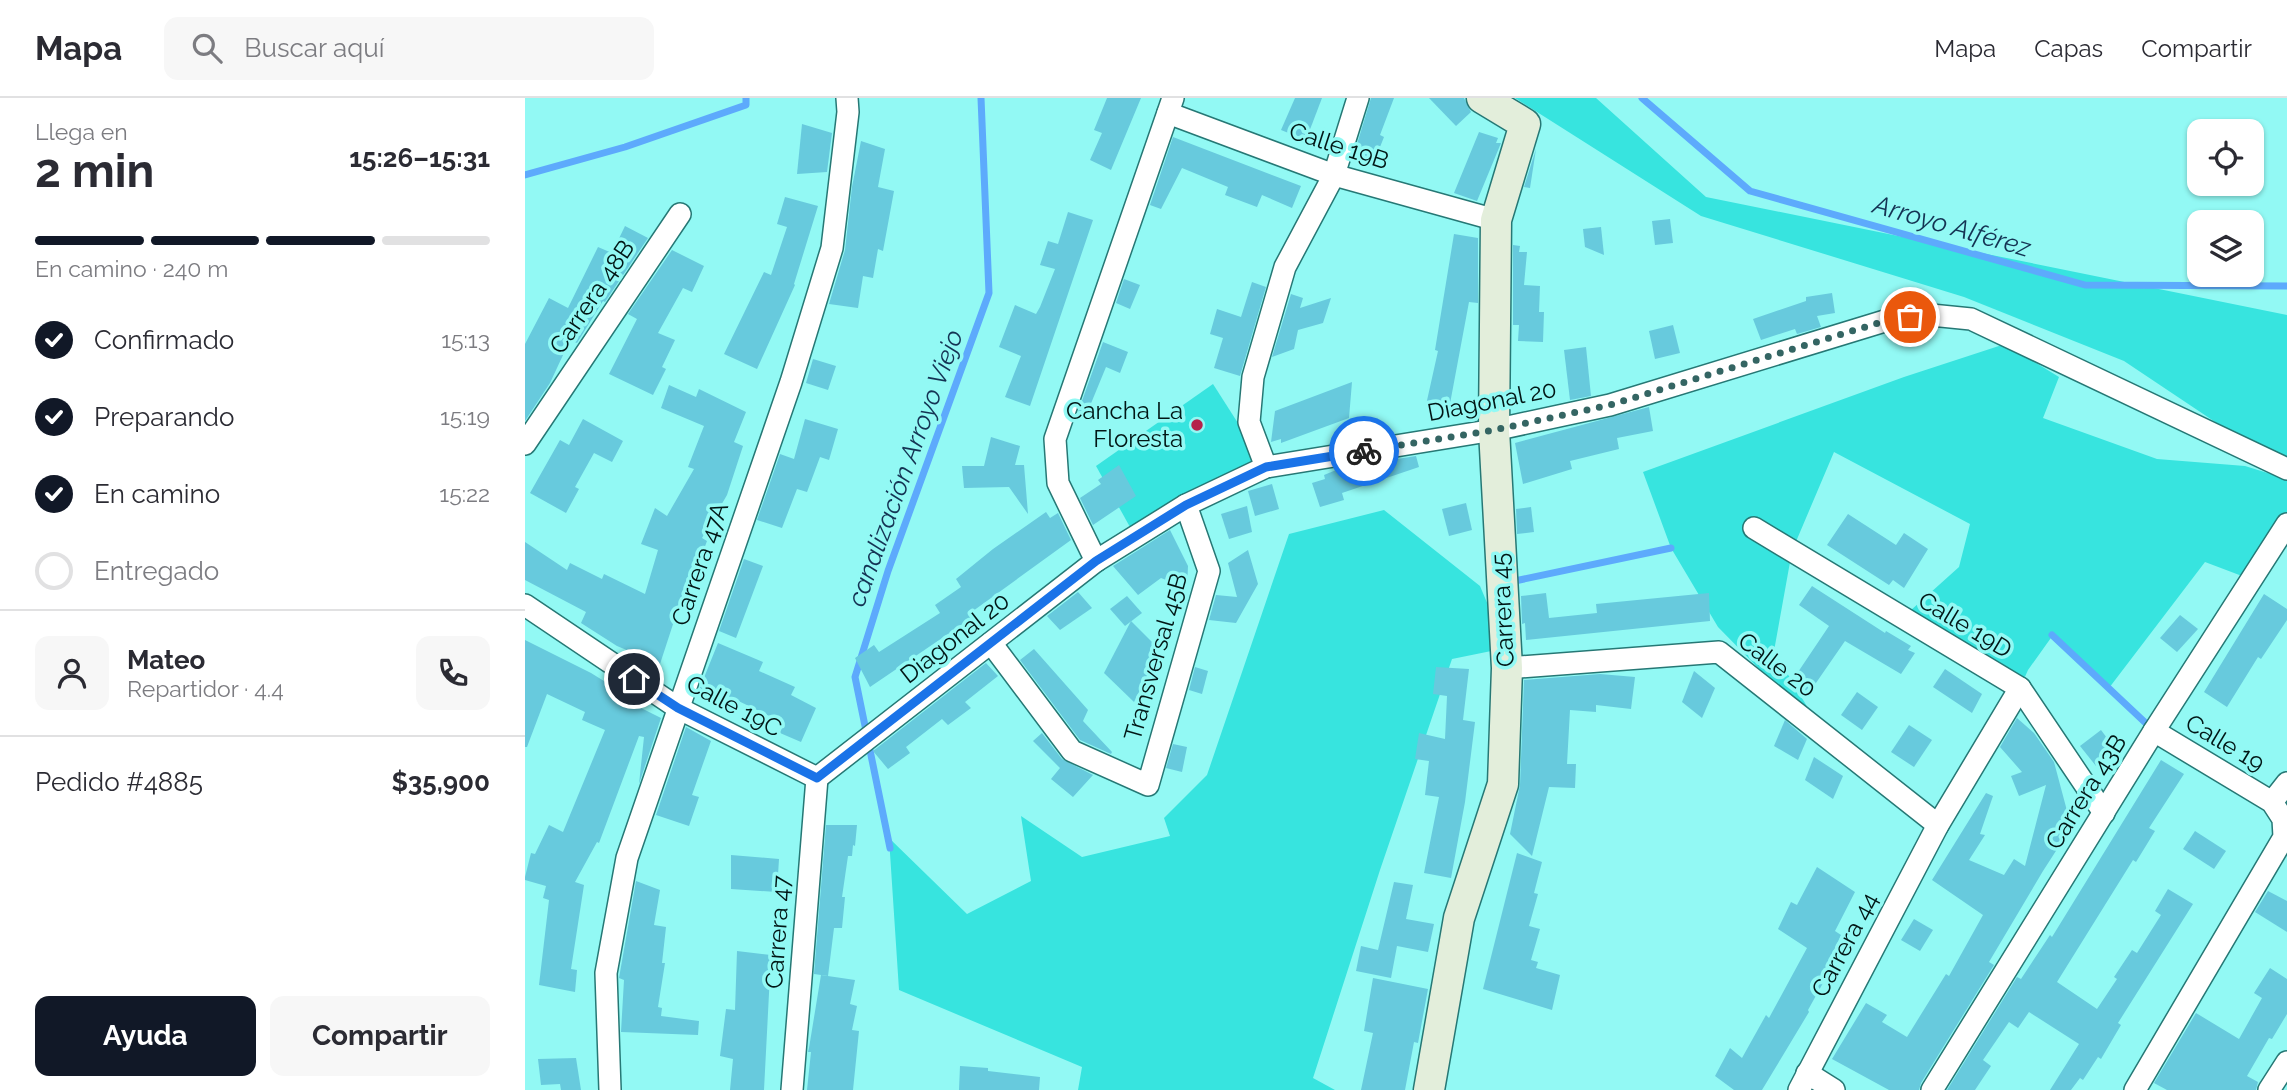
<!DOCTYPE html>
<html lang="es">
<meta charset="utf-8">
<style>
:root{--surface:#fff;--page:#f7f7f7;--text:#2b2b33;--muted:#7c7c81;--line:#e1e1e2;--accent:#111827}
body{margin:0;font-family:Raleway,sans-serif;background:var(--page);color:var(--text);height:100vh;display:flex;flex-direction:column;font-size:26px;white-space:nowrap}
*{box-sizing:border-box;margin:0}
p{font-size:23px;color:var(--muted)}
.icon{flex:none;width:38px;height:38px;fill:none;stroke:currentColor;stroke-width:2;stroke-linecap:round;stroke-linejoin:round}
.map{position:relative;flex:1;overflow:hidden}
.side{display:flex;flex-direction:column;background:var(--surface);width:525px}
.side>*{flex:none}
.buttons{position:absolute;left:1662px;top:21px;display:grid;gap:14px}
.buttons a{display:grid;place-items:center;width:77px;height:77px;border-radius:14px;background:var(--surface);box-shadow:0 2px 5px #0004;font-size:35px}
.pin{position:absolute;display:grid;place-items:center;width:60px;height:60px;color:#fff;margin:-30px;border:4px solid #fff;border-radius:50%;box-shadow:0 2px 7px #0007}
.courier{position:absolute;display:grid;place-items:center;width:70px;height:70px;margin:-35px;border:5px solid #1a73e8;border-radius:50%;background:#fff;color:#222;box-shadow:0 2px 9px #0007}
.overview em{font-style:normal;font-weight:700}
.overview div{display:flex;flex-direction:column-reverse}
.overview{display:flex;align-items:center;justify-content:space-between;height:119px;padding:0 35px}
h1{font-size:46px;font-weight:700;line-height:52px}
.bar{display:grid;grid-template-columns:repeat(4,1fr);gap:10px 7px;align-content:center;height:84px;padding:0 35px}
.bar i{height:9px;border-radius:5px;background:var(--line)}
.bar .selected{background:var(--accent)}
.bar p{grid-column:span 4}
.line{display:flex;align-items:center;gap:18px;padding:0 35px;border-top:2px solid var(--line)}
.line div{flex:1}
.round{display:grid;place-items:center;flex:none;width:74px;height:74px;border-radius:14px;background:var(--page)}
ol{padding:0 35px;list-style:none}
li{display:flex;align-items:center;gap:21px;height:77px}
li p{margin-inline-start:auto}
li .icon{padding:7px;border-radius:50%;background:var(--accent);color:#fff;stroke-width:4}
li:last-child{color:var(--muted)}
li i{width:38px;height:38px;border:4px solid var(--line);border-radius:50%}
.primary-button{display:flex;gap:14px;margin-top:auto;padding:14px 35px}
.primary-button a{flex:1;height:80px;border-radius:14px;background:var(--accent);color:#fff;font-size:28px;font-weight:700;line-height:80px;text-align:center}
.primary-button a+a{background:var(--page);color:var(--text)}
header{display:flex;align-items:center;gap:42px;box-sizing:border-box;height:98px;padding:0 35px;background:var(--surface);border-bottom:2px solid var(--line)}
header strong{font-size:33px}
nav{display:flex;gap:38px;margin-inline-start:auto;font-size:24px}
.search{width:490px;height:63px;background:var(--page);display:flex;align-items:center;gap:18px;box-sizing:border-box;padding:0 24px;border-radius:14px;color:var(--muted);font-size:26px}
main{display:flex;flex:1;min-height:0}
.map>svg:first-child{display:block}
.green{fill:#37e4df}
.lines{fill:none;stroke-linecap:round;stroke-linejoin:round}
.stream{stroke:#5daafc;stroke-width:7}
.building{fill:#67cadd}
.street-casing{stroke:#267875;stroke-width:24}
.secondary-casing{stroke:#267875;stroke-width:33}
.street{stroke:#fff;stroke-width:21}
.secondary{stroke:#e3eedb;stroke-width:30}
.done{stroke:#346563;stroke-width:7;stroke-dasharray:0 12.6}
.route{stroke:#1a73e8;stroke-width:9}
.poi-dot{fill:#b5234a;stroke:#92f9f4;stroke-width:2.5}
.labels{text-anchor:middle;stroke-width:7;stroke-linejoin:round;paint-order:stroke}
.street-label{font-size:24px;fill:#011615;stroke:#92f9f4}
.poi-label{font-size:24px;fill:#011615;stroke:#92f9f4;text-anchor:end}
.water-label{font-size:26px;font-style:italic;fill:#143353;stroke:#92f9f4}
</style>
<header>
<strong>Mapa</strong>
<div class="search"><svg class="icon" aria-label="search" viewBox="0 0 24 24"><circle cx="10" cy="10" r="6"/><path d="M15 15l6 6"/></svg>Buscar aquí</div>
<nav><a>Mapa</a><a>Capas</a><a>Compartir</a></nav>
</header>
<main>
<section class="side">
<div class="overview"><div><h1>2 min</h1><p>Llega en</p></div><em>15:26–15:31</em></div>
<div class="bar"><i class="selected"></i><i class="selected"></i><i class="selected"></i><i></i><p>En camino · 240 m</p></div>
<ol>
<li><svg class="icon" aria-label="check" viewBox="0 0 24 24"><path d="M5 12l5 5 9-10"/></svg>Confirmado<p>15:13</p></li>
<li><svg class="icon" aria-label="check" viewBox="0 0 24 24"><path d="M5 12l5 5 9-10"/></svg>Preparando<p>15:19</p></li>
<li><svg class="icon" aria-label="check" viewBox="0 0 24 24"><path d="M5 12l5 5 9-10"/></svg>En camino<p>15:22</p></li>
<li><i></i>Entregado</li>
</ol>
<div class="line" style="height:126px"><a class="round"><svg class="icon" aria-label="person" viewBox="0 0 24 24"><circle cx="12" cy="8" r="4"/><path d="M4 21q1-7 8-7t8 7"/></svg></a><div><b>Mateo</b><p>Repartidor · 4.4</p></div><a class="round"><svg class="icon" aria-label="phone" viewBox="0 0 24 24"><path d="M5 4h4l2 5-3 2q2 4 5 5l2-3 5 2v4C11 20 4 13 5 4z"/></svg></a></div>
<div class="line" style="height:91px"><div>Pedido #4885</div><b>$35,900</b></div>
<div class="primary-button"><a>Ayuda</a><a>Compartir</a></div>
</section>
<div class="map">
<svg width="1762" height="992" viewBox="0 0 1762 992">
<rect width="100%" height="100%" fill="#92f9f4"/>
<g class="green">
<path d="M990 0H1071L1181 99 1762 217V372L1599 263 1439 199 1176 118Z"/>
<path d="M1480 246 1534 279 1518 320 1632 361 1720 368 1762 381V419L1717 478 1680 464 1584 590 1528 537 1503 572 1495 590 1385 513 1434 469 1445 426 1309 354 1267 453 1249 553 1299 637 1193 529 1146 450 1118 374 1379 279Z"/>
<path d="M688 286 741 369 610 438 571 368Z"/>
<path d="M859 412 955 488 981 550 927 561 855 772 788 980 810 992H553L557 969 374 892 364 740 442 816 506 783 496 718 557 759 645 738 639 720 682 677 764 436Z"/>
</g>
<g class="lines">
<g class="stream">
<path d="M1117 0 1225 93 1560 187 1762 188"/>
<path d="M0 77 100 49 221 7V0"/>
<path d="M985 484 1146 450"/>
<path d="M1527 537 1626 630"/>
<path d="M365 750 330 579 363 473 464 195 456 0"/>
</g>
</g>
<g class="building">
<path d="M582 0H616L586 72 565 62 577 35 569 32Z"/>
<path d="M770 0H797L781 42 756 32Z"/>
<path d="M846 0H869L855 37 859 39 849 64 829 56Z"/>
<path d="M904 0H939L946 14 931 28Z"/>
<path d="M277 26 307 35 302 74 272 76Z"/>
<path d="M954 34 973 40 971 45H976L952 103 929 95Z"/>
<path d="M648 39 776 88 767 110 737 97 732 109 700 97 703 89 657 70 636 111 625 107Z"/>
<path d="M336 43 360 51 353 89 369 93 358 153 353 151 348 180 338 178 333 210 304 206 320 152 327 89Z"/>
<path d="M1011 51 1005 90 999 89Z"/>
<path d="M260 99 293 108 269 186 270 187 232 271 199 256 239 174 246 177 262 129 252 126Z"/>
<path d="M543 114 568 122 505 308 480 299 496 258 474 249 490 207 511 216 515 209 530 171 515 167 523 143 533 146Z"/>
<path d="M1145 121 1148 145 1130 147 1127 123Z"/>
<path d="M100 128 123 140 80 204 78 203 52 245 45 242 25 285 0 323V246L24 200 43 210 73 149 87 155Z"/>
<path d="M1076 129 1079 157 1060 149 1058 131Z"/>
<path d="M929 136 953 140V205L944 204 924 311 901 307 913 253 910 252Z"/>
<path d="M988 147 995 148 994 154H1002L999 187 1015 188 1014 214H1019L1018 244 993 243 994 227H988Z"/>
<path d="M147 152 179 168 167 194 158 190 133 235 150 242 137 269 141 271 128 297 84 276 112 221 103 216Z"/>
<path d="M599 181 615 187 605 211 591 205Z"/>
<path d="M727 184 741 189 715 278 689 270 698 240 685 236 692 211 716 219Z"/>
<path d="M1307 195 1310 215 1292 218 1296 229 1272 236 1270 231 1236 242 1228 221 1281 203V199Z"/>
<path d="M766 196 778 200 775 210 806 200 798 225 773 232 769 251 747 259Z"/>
<path d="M1148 227 1155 255 1130 261 1124 233Z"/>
<path d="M578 244 603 254 595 275 581 269 560 320 552 317Z"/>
<path d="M1061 249 1066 298 1045 302 1039 252Z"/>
<path d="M288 261 311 268 303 292 281 285Z"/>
<path d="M827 284 824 320 756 345V341L746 344 750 313Z"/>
<path d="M144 287 171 299 174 291 221 314 209 344 218 348 202 397 177 440 182 443 173 467 168 465 135 566 92 548 56 525 61 514 0 482V444L42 472 45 465 77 481 79 476 120 496 133 452 116 446 130 410 142 418 169 371 163 369 179 328 136 310Z"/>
<path d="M1124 309 1128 333 1092 340 1094 351 1045 363 1047 371 998 386 990 345Z"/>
<path d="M58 321 98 343 87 364 69 355 50 389 54 391 41 415 5 395 35 342 44 347Z"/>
<path d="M280 321 313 331 304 362 295 359 282 394 272 391 257 430 232 422 255 356 269 361Z"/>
<path d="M466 339 495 348 490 367H499L503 416 484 389 439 390 437 368H459Z"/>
<path d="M891 358 894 369 817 395 819 402 795 409 787 385 800 381 799 377 816 370Z"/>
<path d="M594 367 611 398 568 427 555 400 576 386 573 382Z"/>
<path d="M747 386 754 411 730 418 723 393Z"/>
<path d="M941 405 947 432 924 438 917 411Z"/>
<path d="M722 408 727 434 704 441 696 416Z"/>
<path d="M1006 409 1009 434 992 436 991 411Z"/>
<path d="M521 414 525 420 533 415 546 442 448 513 451 517 345 589 330 560 349 547 354 554 415 515 410 507 436 489 431 481 468 451Z"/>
<path d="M1323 416 1371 447 1379 435 1403 451 1379 490 1368 482 1364 487 1302 447Z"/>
<path d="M645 432 663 468 662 490 636 480 613 497 588 468Z"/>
<path d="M723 452 733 486 711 525 684 522 691 497 712 499 703 465Z"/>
<path d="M219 461 238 468 211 540 194 533Z"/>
<path d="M1287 488 1360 535 1361 533 1386 548 1383 552 1390 555 1376 576 1320 543 1284 595 1267 583 1304 528 1274 507Z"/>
<path d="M553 494 567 510 535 532 522 518Z"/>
<path d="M1021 495 1024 520 1072 515 1071 506 1184 495 1185 523 1001 542 1000 525 997 526 996 498Z"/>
<path d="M1739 496 1762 511V522L1736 561 1733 559 1702 609 1679 594Z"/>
<path d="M602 498 617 515 600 528 585 511Z"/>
<path d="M1655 517 1673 531 1652 554 1635 540Z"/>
<path d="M606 523 635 552 609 604 579 575Z"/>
<path d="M0 542 66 575 87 588 84 594 136 620 114 686 119 639 114 638 74 745 72 744 50 784 59 787 46 871 52 872 50 894 14 887 24 802 18 800 21 788 0 782V779L6 755 10 756 24 727 38 734 80 632 57 622 60 614 22 596 2 649H0Z"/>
<path d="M193 545 238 564 234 573 270 589 266 597 291 610 276 644 255 635 259 625 203 598 199 608 172 597Z"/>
<path d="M509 551 563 612 558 623 587 654 586 656 555 642 495 562Z"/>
<path d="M461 565 473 578 440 604 446 610 423 627 417 621 381 649 385 655 363 671 348 653Z"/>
<path d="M670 569 683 573 677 596 664 592Z"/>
<path d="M911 569 944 571 938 622 950 624 940 704 926 780 899 775 914 699 900 697 904 663 890 661 894 635 920 641 922 598 908 596Z"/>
<path d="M1420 571 1457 596 1447 615 1408 589Z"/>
<path d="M1169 573 1190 590 1177 620 1157 604Z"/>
<path d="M1075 576 1110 579 1106 611 1071 607V614L1045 612 1042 666H1051L1050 690 1024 689 1007 758 985 736 995 687 999 582Z"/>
<path d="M1332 594 1353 609 1337 632 1316 617Z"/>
<path d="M1492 620 1509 635 1529 664 1545 724 1541 742H1538L1518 773 1464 864 1469 867 1396 985 1394 992H1364L1307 961 1341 905 1362 917 1357 924 1382 939 1421 876 1424 878 1458 817 1407 782 1461 695 1468 698 1455 736 1460 737 1444 762 1479 777 1489 761 1500 768 1521 687 1494 698 1486 678 1497 674 1475 649Z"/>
<path d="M1260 622 1282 641 1273 662 1249 648Z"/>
<path d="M1384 627 1407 642 1389 669 1366 654Z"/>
<path d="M161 629 186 643 167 697 174 699 164 728 131 717Z"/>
<path d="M1576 632 1591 652 1571 668 1555 648Z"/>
<path d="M517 635 537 661 568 677 548 699 526 681 535 670 508 643Z"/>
<path d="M648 646 662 649 657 674 641 670Z"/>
<path d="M1289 659 1318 678 1308 701 1280 682Z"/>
<path d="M1636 662 1659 676 1624 730 1630 733 1611 764 1608 762 1532 884 1572 911 1592 881 1589 879 1607 852 1612 855 1636 817 1630 813 1643 791 1668 806 1593 925 1596 927 1576 961 1573 959 1558 982 1555 980 1546 992H1525L1554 946 1504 914 1493 930 1484 924 1458 962 1466 968 1450 992H1422L1492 879 1496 881 1525 837 1527 839Z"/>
<path d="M301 727H332L330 748 328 747 327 758H323L317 799H320L317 830H309L303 878 289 876Z"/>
<path d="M1670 733 1701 753 1689 771 1658 751Z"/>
<path d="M992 755 1017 764 1009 795 1013 796 1004 828 1015 831 1006 862 1013 864 1011 870 1035 877 1027 912 958 891Z"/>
<path d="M206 757 254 761 252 794 206 791Z"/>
<path d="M1292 769 1330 794 1310 833 1316 837 1295 882 1298 885 1283 912 1284 914 1237 992H1209L1190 978 1205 950 1217 960 1241 917 1244 920 1282 850 1253 831 1266 804 1272 807Z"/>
<path d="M111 783 135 792 129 827 141 829 137 865H140L133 909 137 910 136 918 174 923 173 937 96 934 99 882 94 880Z"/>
<path d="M869 784 888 787 881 821 909 826 903 854 872 848 866 880 831 873 836 848 853 852Z"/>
<path d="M1743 793 1762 803V834L1730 814Z"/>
<path d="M1389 821 1408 832 1395 853 1376 842Z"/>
<path d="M212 853 246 857 239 992H205L208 961 195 958 201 911 210 912Z"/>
<path d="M1745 870 1762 881V916L1747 941 1744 940 1722 978 1733 984 1731 992H1642L1629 985 1671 915 1714 941 1737 900 1729 895Z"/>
<path d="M296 877 330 882 325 906 332 908 327 932 334 933 328 992H282L286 954H283L284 950Z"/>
<path d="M848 880 903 891 893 945 889 944 880 992H836L848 935 839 933Z"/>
<path d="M51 960 56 992H36L35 986 16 987 13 961Z"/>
<path d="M435 968 463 970V973L515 979 514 992H434Z"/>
</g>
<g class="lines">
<defs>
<g id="street">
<path d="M643 15 809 77 971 122"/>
<path d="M0 346 155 116"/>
<path d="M741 369 724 324 728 279 760 169 809 77 833 0"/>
<path d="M1229 430 1495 590 1579 715"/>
<path d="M571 463 533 385 530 341 648 0"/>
<path d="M0 507 153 610 292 680"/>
<path d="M466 545 547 653 623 687 684 473 661 407"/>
<path d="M982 570 1194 554 1413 727"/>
<path d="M292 680 571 463 661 407 741 369 969 332 1085 307 1363 222 1406 217 1446 221 1762 371"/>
<path d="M1747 704 1762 685"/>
<path d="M1282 975 1309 992"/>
<path d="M85 992 81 875 102 760 266 284 307 150 323 14 322 0"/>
<path d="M267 992 292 680"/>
<path d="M1274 992 1413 727 1495 590"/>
<path d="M1407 992 1629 633 1762 426"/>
<path d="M1610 992 1759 739 1758 721 1747 704 1629 633"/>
<path d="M1744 992 1762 964"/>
</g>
<path id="secondary" d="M904 992 934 820 978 686 982 570 969 332 971 122 1000 26 957 0"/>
</defs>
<use href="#street" class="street-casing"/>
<use href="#secondary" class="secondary-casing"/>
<use href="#street" class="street"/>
<use href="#secondary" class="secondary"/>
</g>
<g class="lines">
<path class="done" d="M839 353 969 332 1085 307 1363 222 1385 219"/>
<path class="route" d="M109 581 153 610 292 680 571 463 661 407 741 369 839 353"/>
</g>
<circle class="poi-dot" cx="672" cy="327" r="7"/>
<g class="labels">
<g class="street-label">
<text transform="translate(814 48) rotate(18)" y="8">Calle 19B</text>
<text transform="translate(67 199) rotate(-56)" y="8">Carrera 48B</text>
<text transform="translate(967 303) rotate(-11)" y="8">Diagonal 20</text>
<text transform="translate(175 466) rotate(-71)" y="8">Carrera 47A</text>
<text transform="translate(978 512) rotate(-93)" y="8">Carrera 45</text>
<text transform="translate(1440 527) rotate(31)" y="8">Calle 19D</text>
<text transform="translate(430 540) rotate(-38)" y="8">Diagonal 20</text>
<text transform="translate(631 559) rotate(-74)" y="8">Transversal 45B</text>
<text transform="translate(1252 567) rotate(37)" y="8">Calle 20</text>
<text transform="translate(209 608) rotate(28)" y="8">Calle 19C</text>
<text transform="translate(1700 645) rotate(31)" y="8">Calle 19</text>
<text transform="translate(1561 694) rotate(-58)" y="8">Carrera 43B</text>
<text transform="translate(253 834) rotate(-86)" y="8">Carrera 47</text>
<text transform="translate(1320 847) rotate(-62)" y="8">Carrera 44</text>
</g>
<g class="poi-label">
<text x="658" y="321">Cancha La<tspan x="658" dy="28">Floresta</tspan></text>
</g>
<g class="water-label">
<text transform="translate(1427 128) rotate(16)" y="9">Arroyo Alférez</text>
<text transform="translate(380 370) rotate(-70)" y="9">canalización Arroyo Viejo</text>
</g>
</g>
</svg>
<div class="buttons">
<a><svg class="icon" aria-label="locate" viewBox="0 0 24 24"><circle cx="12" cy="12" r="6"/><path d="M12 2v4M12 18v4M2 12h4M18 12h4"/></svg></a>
<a><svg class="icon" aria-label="layers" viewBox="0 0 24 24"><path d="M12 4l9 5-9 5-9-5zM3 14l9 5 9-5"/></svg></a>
</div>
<div class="pin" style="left:1385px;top:219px;background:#ea580c"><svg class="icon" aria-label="bag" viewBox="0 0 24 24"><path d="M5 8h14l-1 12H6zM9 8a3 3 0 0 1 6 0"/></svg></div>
<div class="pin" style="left:109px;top:581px;background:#1f2937"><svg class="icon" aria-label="home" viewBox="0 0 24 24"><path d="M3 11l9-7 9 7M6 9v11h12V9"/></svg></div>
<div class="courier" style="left:839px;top:353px"><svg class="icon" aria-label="bike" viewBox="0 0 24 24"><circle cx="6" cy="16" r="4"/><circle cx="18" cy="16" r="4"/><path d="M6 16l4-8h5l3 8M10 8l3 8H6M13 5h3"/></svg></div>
</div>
</main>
